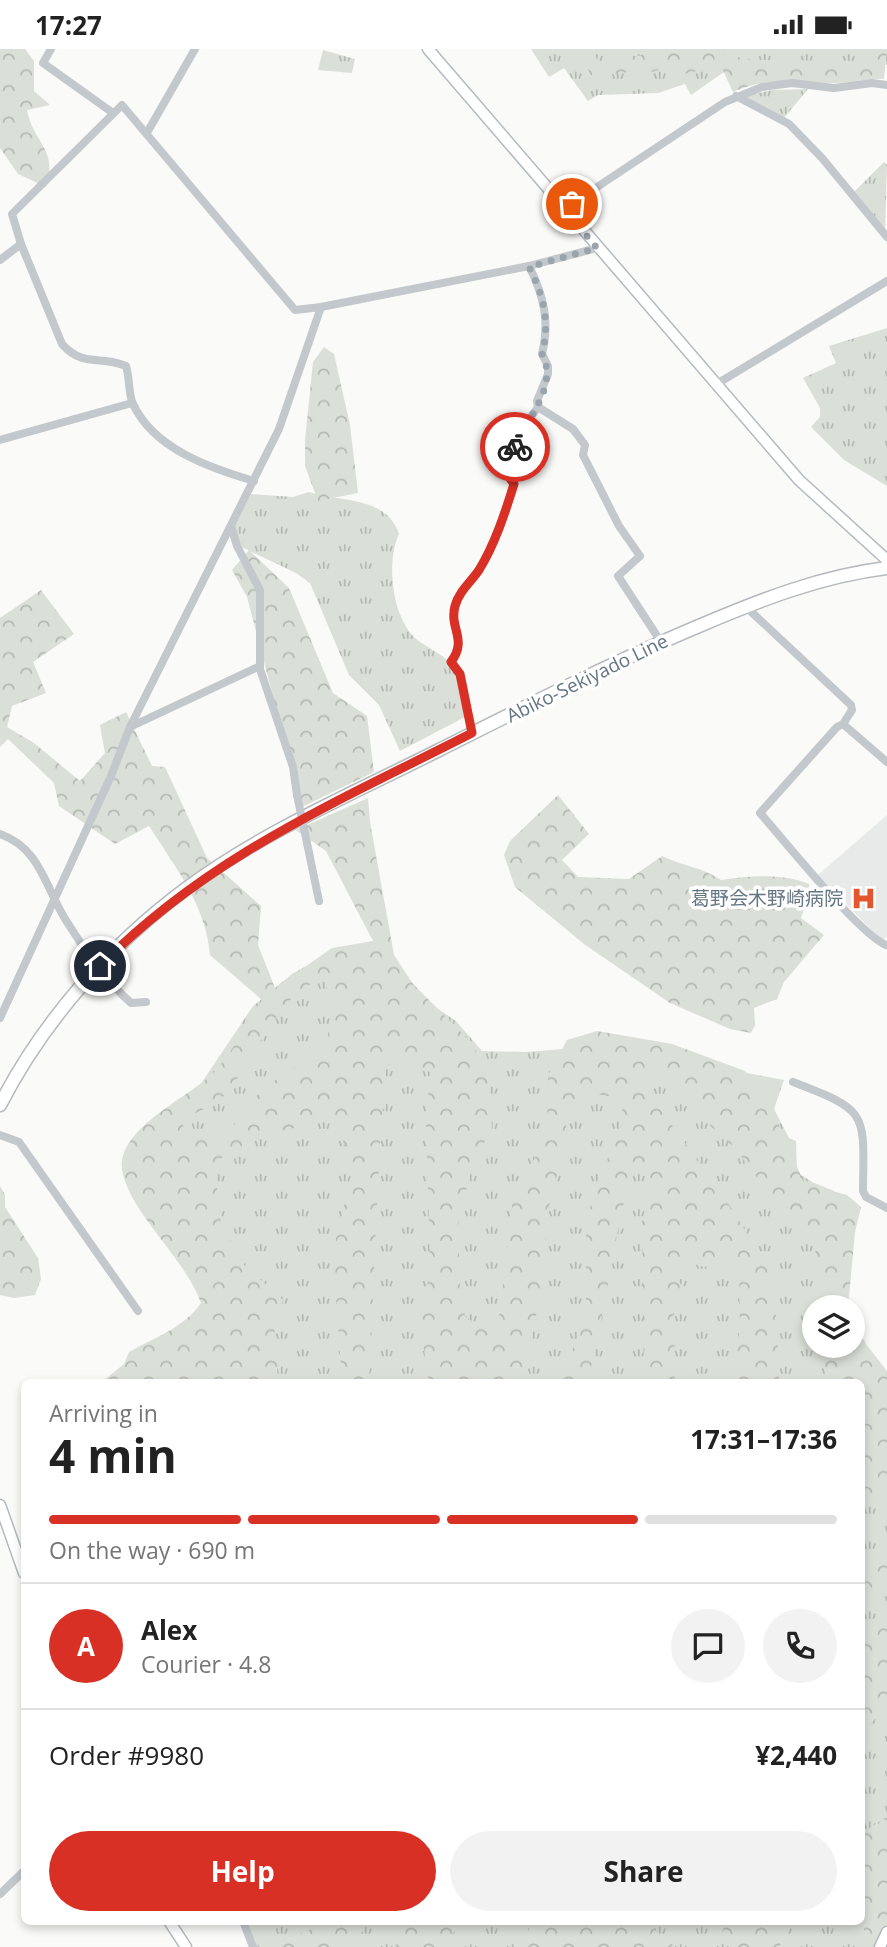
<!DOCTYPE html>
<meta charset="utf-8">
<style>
:root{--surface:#fff;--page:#f2f2f2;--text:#222;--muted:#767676;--line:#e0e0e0;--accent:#d93025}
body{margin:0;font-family:"Open Sans","Noto Sans JP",sans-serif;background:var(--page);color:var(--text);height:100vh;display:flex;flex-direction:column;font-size:26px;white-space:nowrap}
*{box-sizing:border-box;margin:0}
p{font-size:23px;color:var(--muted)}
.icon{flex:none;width:38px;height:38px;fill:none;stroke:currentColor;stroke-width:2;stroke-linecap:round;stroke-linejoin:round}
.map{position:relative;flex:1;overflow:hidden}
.drawer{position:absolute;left:21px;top:1330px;width:844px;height:546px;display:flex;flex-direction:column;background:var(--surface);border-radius:10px;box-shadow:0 4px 10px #0003}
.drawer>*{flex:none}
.fabs{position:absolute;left:802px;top:1246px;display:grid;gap:14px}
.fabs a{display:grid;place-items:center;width:63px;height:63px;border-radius:50%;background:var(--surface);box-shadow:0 4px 10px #0003;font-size:35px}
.pin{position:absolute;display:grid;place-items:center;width:60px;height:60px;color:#fff;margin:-30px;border:4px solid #fff;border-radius:50%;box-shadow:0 2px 7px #0007}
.courier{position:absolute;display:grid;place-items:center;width:70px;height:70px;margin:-35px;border:5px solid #d93025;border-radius:50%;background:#fff;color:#222;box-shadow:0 2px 9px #0007}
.head em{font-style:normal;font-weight:700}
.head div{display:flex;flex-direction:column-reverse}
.head{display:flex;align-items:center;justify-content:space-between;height:119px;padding:0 28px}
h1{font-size:46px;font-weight:700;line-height:52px}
.bar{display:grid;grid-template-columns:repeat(4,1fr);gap:10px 7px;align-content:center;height:84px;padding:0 28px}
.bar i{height:9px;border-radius:5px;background:var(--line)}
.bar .current{background:var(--accent)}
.bar p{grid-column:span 4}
.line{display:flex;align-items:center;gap:18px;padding:0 28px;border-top:2px solid var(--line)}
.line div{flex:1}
.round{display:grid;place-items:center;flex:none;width:74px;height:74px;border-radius:37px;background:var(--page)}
.primary-button{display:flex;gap:14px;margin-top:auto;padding:14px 28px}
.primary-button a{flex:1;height:80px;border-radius:42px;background:var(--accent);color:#fff;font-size:28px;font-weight:700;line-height:80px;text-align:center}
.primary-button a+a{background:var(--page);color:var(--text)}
.status{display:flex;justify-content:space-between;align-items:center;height:49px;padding:0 35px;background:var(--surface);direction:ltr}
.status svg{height:19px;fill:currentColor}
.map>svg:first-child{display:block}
.built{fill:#e8e9e9}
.grass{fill:url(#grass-tufts)}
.forest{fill:url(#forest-crowns);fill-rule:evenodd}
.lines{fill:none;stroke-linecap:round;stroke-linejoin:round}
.secondary-casing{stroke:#b3babf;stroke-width:13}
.primary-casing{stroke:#b5babe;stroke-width:15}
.street{stroke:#c3c8cc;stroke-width:8}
.secondary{stroke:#fff;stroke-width:10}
.primary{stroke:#fff;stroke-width:12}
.street-bridge{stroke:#c3c8cc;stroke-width:8}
.done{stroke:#99a4ac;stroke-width:7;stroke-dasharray:0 12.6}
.route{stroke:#d93025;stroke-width:9}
.labels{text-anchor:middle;stroke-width:7;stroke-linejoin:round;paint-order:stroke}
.street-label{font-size:19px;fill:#657683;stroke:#fff}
.poi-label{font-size:19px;fill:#657683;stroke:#fff;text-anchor:end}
</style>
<div class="status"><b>17:27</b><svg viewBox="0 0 49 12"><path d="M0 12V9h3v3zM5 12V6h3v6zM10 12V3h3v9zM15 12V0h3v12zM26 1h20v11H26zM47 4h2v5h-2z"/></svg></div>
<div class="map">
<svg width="887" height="1898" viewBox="0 0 887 1898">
<defs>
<pattern id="grass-tufts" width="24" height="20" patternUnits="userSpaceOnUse" patternTransform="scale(1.75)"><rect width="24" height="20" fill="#dadfd7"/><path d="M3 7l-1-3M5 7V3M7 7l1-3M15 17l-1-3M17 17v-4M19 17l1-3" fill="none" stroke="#b4b9b4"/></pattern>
<pattern id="forest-crowns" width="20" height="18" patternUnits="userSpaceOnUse" patternTransform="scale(1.75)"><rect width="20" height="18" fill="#dadfd7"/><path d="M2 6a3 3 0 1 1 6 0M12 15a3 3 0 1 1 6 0" fill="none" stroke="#b4b9b4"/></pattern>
</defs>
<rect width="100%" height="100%" fill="#fafaf8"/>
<path class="built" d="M887 766V888L882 892 818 826Z"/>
<g class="grass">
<path d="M531 0H887V16L761 20 744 9 691 46 685 35 658 44 598 46 588 52 564 19 549 28Z"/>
<path d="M323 1 355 10 352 24 318 21Z"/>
<path d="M808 40 784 69 741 48 772 41Z"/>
<path d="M884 113 887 116 885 183 852 145Z"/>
<path d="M887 279V437L844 411 811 378 820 368V359L803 329 836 314 829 297Z"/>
<path d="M309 443C340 453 387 447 399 485 386 512 392 565 413 587 425 599 446 605 455 620 462 633 462 654 465 668L400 702 379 656 349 626 310 534 296 524 239 497 234 477 251 445 293 448Z"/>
<path d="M328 905 428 953 456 972 482 1002 526 1003 564 1000 714 1018 784 1031 774 1060 789 1089 796 1092 797 1123 812 1133 834 1142 829 1258H814V1297H833L836 1333H265L168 1084 253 957 292 925Z"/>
<path d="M861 1354 887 1359V1898H257L246 1873 861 1872Z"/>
</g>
<g class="forest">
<path d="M0 0H25L34 12V42L50 56 27 61C33 94 59 101 46 138L18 125 0 99Z"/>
<path d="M571 0H585L600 12H614L668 0H694L754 11 867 12 876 7 877 0H887L884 30C868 29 852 34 835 34 799 34 767 27 733 43L718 11 701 21 680 26 676 17 643 25 635 22 608 26 595 31C586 22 584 5 571 0Z"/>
<path d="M324 298 334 305 350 376 358 444 318 452 305 417V391L313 313Z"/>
<path d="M249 501 289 539 333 644 367 667 374 723 302 758 247 548 232 521Z"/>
<path d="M41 541 74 585 33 613 46 644 12 657 7 678 34 694 80 732 105 704 100 676 126 663 152 717 165 718 207 809 261 857 258 896 275 939 332 899 373 892 326 802 296 781 368 749 370 773 394 906 413 935 472 994 490 1031 492 1081 473 1112 458 1176 460 1238 465 1267 486 1282 499 1269 513 1149 547 1086 548 1026 567 991 597 982 672 995 745 1022 767 1048 804 1134 847 1146 861 1158 855 1183 848 1258H820V1232L813 1188 767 1142 735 1099 703 1070 663 1021 647 1029 667 1069 734 1163 769 1221 777 1274 779 1333H732L740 1279 739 1221 730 1214 705 1218 668 1208 669 1224 683 1237 674 1254 675 1333H644L642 1173 652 1130 634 1117C612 1188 607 1262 587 1333H560L586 1267V1186L592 1147 623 1073 621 1049 582 1043 567 1069 563 1103 547 1166 542 1242 520 1333H429L421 1282 430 1212 426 1072 430 1023 396 1008H392L386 1021 380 1094 369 1333H342L333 1203 353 1118 335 1071 264 1085 214 1113 221 1173 243 1215 283 1251 274 1274 278 1333 103 1332 124 1315 129 1303C154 1289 185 1278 201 1254 184 1208 135 1169 123 1126 111 1079 194 1048 218 1019 235 999 248 973 262 951L210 906C206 856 175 818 149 777L115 795 59 757 54 734 8 690 0 698V569ZM325 930 333 961 325 998 262 1040 224 1089 186 1090 182 1070C198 1063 217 1056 228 1042 254 1011 282 937 325 930Z"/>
<path d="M558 746 589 785 562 811 578 828 629 830 662 807C682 817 702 818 721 831 751 827 781 824 809 835V845L801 869 824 886 784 933 777 950 754 959 755 976 751 984 730 980 670 954 584 895 515 838 504 806 510 792Z"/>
<path d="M0 1137 5 1146V1158L38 1209 41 1230 35 1246 14 1249 0 1246Z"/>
<path d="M852 1268 866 1295 887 1322V1448L861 1457V1334L827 1333 821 1297H852Z"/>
<path d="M887 1505V1547L861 1551V1511Z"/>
<path d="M887 1575V1659L861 1683V1591Z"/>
<path d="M887 1768V1898H857L865 1880 861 1859V1784Z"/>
<path d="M247 1873H258L271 1897 329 1873H369L351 1898H258Z"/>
<path d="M404 1873 405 1872 463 1873 441 1898H395Z"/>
<path d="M535 1873H645L675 1898H515Z"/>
<path d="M726 1873V1872L800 1873 793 1875 779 1898H730L721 1886Z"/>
</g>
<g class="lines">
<defs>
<g id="secondary">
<path d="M428 0 799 431 887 511"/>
<path d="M0 1456 24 1524"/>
<path d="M169 1872 186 1898"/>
<path d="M880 1898 887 1883"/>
</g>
<path id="primary" d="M0 1056C43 972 111 895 187 839 264 782 354 744 439 701 525 658 611 614 699 577 760 551 821 527 887 519"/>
</defs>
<use href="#secondary" class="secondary-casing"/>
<use href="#primary" class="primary-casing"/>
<g class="street">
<path d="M51 0 43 14 113 64"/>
<path d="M736 47 789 75 822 109 887 188"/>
<path d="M148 82 195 0"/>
<path d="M564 160 725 53 762 38 792 34 834 39 872 34 887 36"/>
<path d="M21 195 62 295C83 319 101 306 126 317 130 329 128 344 133 355 154 400 210 419 254 432"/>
<path d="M0 211 21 195 12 165 122 56 295 261 321 258"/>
<path d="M715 336 887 232"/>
<path d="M538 358 573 380 585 396 583 406 619 477 640 507 618 527 661 593"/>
<path d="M0 391 132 354"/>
<path d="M231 477 237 497 260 541V620L293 718 297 746"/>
<path d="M745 557 851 656 852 661 843 675 887 713"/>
<path d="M843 675 837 678 760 764C784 791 859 885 886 896"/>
<path d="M130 678 260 617"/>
<path d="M472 684 460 625 451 613C468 590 449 580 455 557 459 542 471 533 479 521 495 495 505 464 514 435L505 422 524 377 538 358 537 352 548 325V317L542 305C550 273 544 247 529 217"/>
<path d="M0 785C41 799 46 841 67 873 83 899 108 934 131 954L146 953"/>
<path d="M307 794 319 852"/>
<path d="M0 969 111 727 130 678 279 380 321 258 529 217 597 199"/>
<path d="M793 1033C869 1062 864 1063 863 1142L866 1148 887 1159"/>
<path d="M0 1086 19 1093 138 1262"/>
<path d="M0 1845 24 1822"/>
<path d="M243 1872 253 1898"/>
</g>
<use href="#secondary" class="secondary"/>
<use href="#primary" class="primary"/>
<path class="street-bridge" d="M297 746 307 794"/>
</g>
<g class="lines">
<path class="done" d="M515 398C527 370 559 336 542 305 550 273 544 247 529 218L597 199 564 160 572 155"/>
<path class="route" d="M100 917C210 806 335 754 472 684L460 625 451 613C468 590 449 580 455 557 459 542 471 533 479 521 495 495 505 464 514 435L505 422 515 398"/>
</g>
<defs>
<symbol id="hospital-bare" viewBox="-9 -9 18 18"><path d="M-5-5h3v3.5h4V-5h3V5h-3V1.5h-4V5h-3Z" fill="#e4572e" stroke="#fff" stroke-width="2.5" paint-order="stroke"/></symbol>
</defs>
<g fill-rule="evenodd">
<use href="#hospital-bare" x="846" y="832" width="35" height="35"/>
</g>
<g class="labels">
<g class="street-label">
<text transform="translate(587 629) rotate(-26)" y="7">Abiko-Sekiyado Line</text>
</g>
<g class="poi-label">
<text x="843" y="856">葛野会木野崎病院</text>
</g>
</g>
</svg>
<div class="fabs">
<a><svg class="icon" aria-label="layers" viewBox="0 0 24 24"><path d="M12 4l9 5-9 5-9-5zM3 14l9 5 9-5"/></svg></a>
</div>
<div class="pin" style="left:572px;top:155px;background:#ea580c"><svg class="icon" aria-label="bag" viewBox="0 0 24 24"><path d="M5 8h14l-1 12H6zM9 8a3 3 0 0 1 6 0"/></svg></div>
<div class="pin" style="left:100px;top:917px;background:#1f2937"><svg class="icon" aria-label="home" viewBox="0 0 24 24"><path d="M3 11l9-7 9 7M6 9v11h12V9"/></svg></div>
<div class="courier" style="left:515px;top:398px"><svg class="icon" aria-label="bike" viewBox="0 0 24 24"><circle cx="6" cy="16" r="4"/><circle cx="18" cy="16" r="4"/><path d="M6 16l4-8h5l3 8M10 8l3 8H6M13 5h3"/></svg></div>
<section class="drawer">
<div class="head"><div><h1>4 min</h1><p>Arriving in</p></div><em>17:31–17:36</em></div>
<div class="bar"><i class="current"></i><i class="current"></i><i class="current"></i><i></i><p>On the way · 690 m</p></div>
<div class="line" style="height:126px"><b class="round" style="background:var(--accent);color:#fff">A</b><div><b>Alex</b><p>Courier · 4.8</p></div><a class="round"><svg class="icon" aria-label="chat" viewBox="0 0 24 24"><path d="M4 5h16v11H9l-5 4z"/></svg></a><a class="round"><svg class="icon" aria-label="phone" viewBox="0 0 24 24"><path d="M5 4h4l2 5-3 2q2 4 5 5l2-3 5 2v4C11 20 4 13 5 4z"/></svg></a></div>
<div class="line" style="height:91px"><div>Order #9980</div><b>¥2,440</b></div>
<div class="primary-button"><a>Help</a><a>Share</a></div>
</section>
</div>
